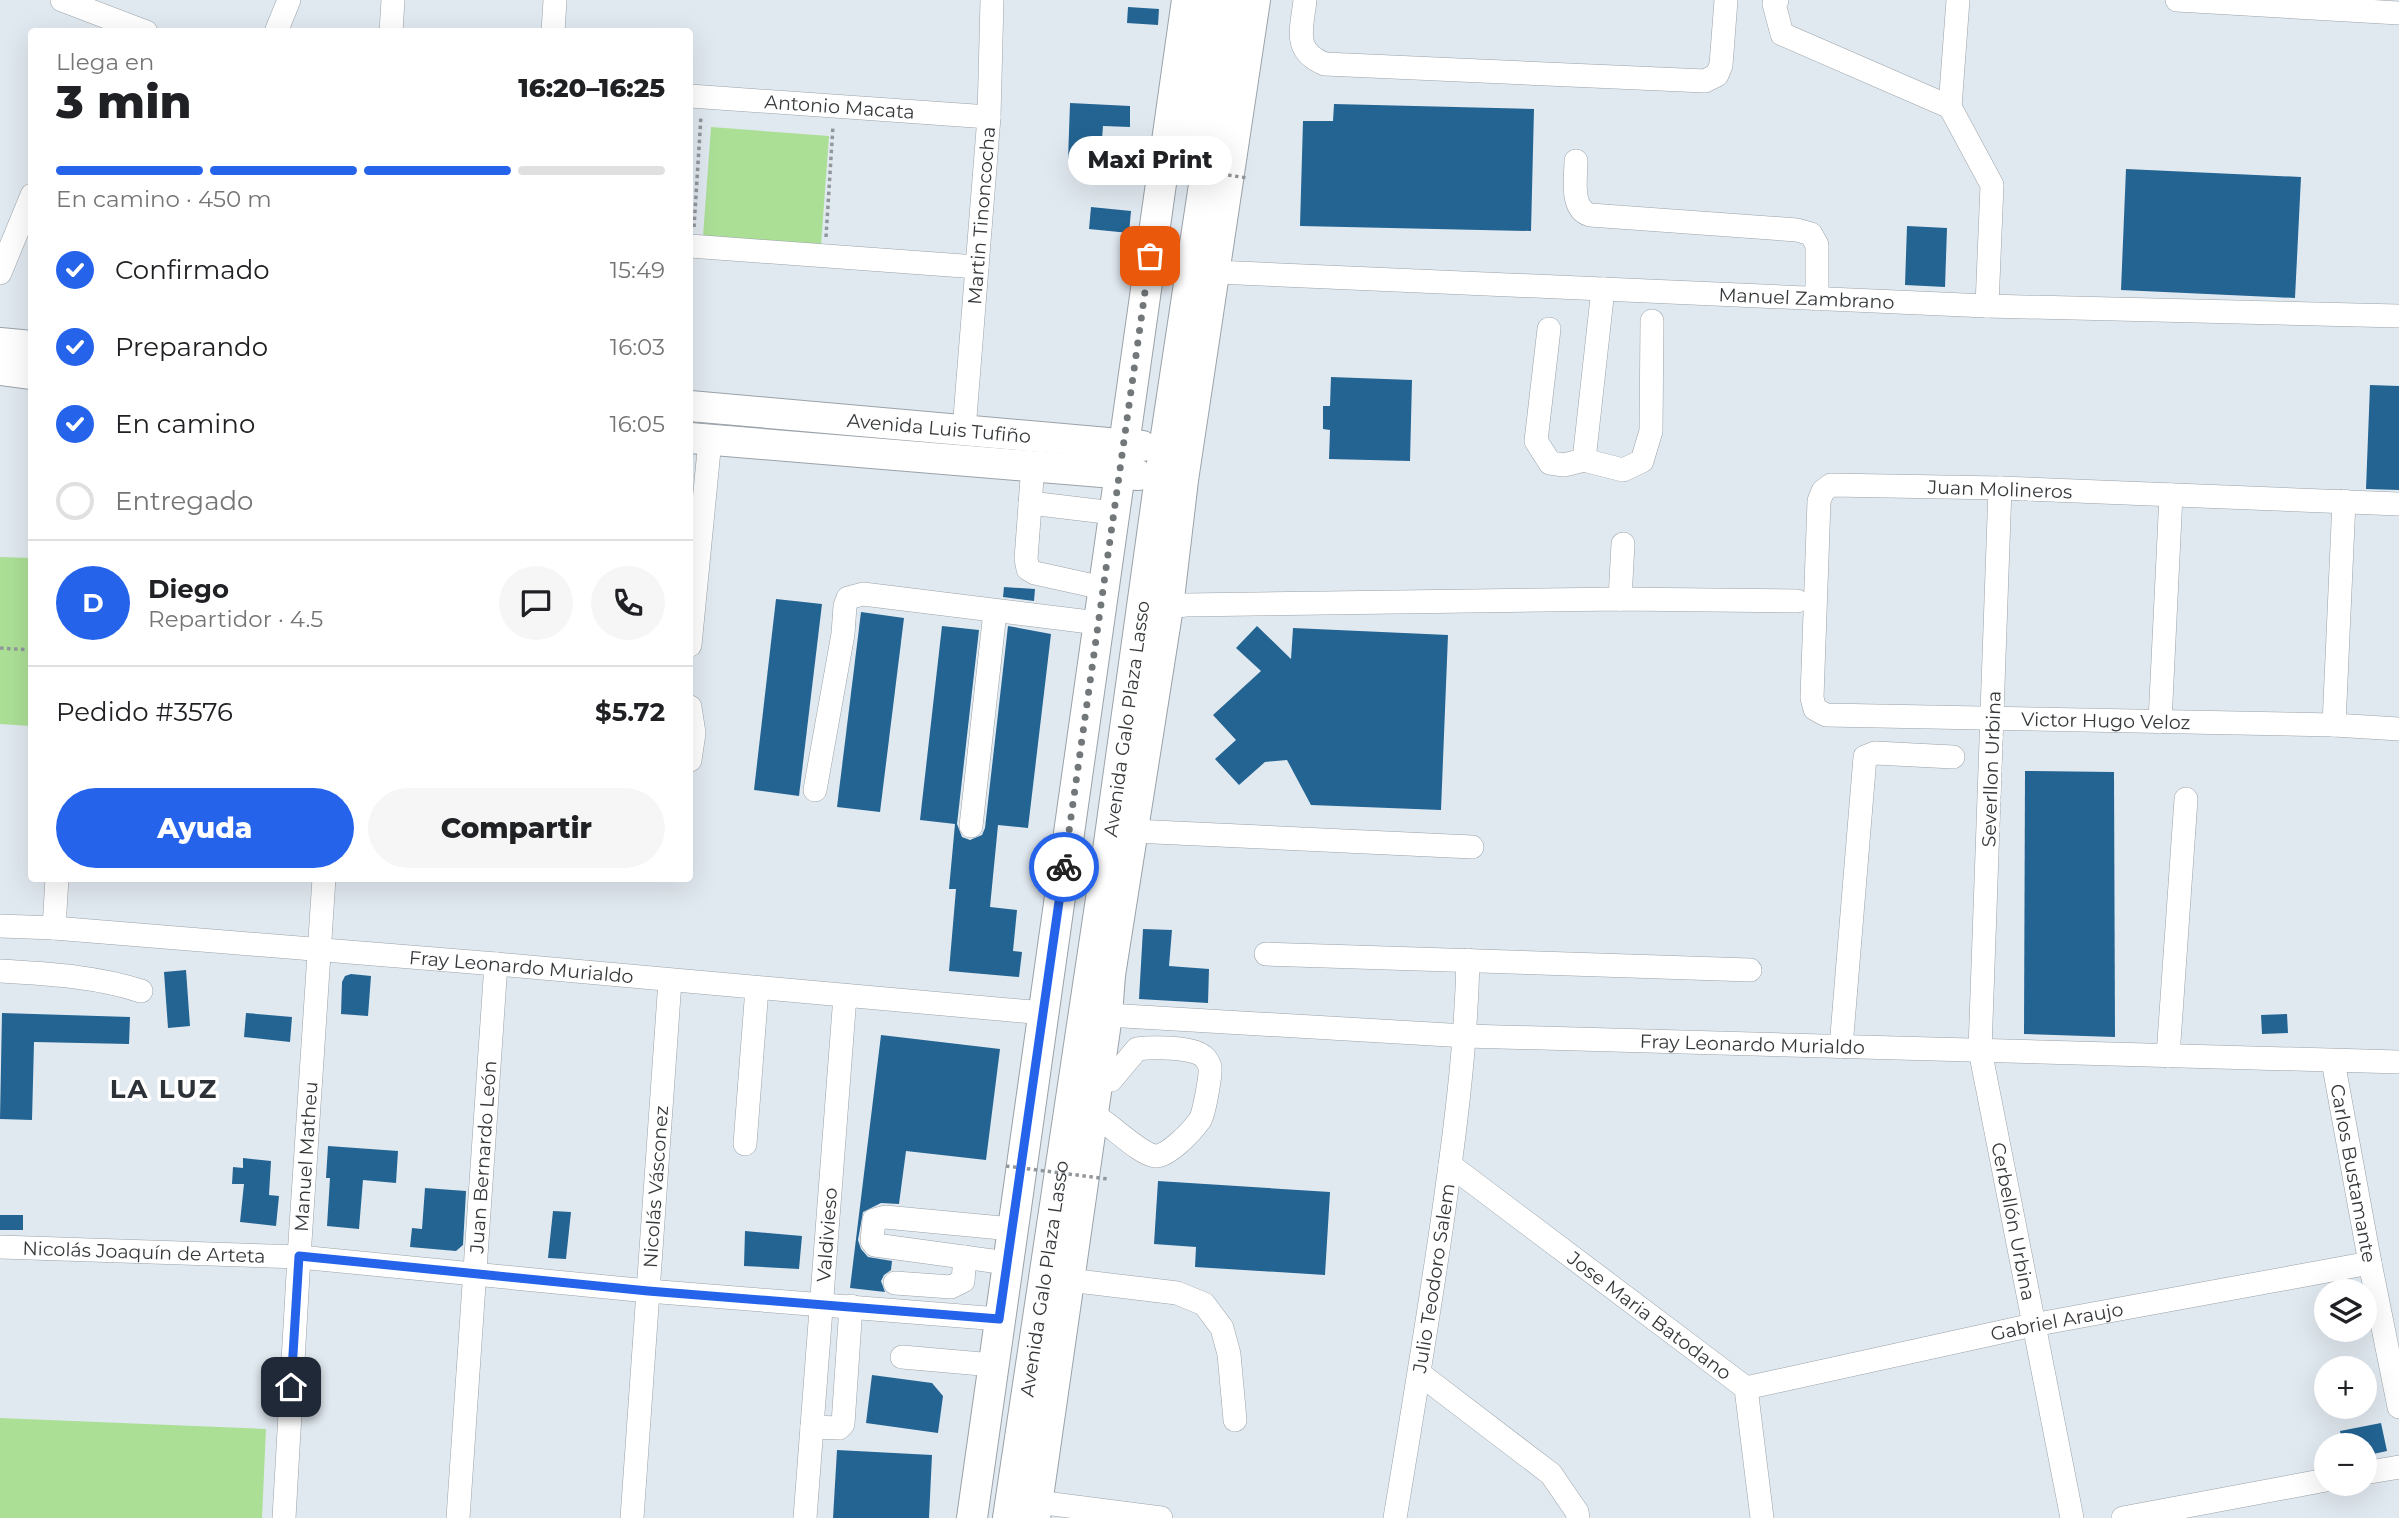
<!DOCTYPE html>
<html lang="es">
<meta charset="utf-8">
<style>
:root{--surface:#fff;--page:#f6f6f6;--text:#202124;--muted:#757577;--line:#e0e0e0;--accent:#2563eb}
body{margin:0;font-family:Montserrat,sans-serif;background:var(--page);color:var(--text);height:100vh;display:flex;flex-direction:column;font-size:26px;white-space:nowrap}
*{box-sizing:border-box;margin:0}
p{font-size:23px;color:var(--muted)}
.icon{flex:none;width:38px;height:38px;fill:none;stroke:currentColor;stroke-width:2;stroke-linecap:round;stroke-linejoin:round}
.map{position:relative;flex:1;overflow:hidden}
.drawer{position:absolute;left:28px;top:28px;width:665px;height:854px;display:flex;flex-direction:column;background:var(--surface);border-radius:7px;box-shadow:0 7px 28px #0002}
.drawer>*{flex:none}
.fabs{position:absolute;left:2314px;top:1279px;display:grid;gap:14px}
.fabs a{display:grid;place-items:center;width:63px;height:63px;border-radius:50%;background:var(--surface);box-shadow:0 7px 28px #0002;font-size:35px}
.pin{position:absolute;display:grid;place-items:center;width:60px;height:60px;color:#fff;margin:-30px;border-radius:14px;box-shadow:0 4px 10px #0006}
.courier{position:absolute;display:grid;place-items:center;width:70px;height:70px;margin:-35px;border:5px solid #2563eb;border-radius:50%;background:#fff;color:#222;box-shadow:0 2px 9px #0007}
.bubble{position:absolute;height:49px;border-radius:24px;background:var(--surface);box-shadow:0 7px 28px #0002;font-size:23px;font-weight:800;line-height:49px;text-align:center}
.overview em{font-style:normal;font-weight:800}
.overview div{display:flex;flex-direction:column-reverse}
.overview{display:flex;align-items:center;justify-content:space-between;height:119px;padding:0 28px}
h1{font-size:46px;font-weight:800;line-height:52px}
.bar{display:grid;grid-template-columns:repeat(4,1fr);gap:10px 7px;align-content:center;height:84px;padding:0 28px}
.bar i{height:9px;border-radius:5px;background:var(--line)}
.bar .on{background:var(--accent)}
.bar p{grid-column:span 4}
.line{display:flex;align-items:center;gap:18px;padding:0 28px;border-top:2px solid var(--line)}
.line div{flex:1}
.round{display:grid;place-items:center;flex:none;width:74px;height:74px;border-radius:37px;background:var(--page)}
ol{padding:0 28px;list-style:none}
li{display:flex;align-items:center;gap:21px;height:77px}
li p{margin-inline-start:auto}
li .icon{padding:7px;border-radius:50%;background:var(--accent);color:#fff;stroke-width:4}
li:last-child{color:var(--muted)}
li i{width:38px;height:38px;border:4px solid var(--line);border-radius:50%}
.button{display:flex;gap:14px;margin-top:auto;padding:14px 28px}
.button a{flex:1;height:80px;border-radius:42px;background:var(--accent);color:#fff;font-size:28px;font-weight:800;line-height:80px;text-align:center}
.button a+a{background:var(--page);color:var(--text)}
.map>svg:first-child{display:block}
.green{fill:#acdf96}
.building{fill:#236493}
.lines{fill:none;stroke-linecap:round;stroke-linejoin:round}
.minor-casing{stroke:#9aa2a8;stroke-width:24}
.major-casing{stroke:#9aa2a8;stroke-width:32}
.path{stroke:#92979c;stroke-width:3.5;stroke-dasharray:3.5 3.5;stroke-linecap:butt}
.minor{stroke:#fff;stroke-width:23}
.major{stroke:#fff;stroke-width:30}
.path-bridge{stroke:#92979c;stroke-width:3.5;stroke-dasharray:3.5 3.5;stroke-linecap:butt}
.done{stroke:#72777a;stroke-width:7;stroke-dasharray:0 12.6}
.route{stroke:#2563eb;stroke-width:9}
.labels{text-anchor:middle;stroke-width:7;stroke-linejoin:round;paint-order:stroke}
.street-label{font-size:19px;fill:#36393b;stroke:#fff}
.district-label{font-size:26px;font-weight:bold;letter-spacing:2px;fill:#2c3238;stroke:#fff}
</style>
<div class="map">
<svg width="2399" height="1518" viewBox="0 0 2399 1518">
<rect width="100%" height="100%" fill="#e1e9f0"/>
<g class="green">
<path d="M711 127 829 136 820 259 702 250Z"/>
<path d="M0 557 31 558V726L0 724Z"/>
<path d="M0 1418 266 1429 262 1518H0Z"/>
</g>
<g class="building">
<path d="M1128 7 1159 9 1158 25 1127 23Z"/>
<path d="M1070 103 1130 106V127L1103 126 1100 166 1081 165 1080 161 1068 160Z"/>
<path d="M1334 104 1534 109 1531 231 1300 226 1303 121H1333Z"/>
<path d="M2126 169 2301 177 2295 298 2121 290Z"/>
<path d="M1091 207 1131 211 1129 233 1089 229Z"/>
<path d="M1907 226 1947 228 1945 287 1905 285Z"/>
<path d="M1331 377 1412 380 1410 461 1329 459 1330 430 1323 429V406H1330Z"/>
<path d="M2370 385 2399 386V490L2366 489Z"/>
<path d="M1004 587 1035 589 1034 601 1003 597Z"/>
<path d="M776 599 822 604 799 796 754 790Z"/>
<path d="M861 612 904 618 880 812 837 807Z"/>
<path d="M942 626 979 630 957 824 962 837 970 840 982 835 985 828 1008 626 1051 634 1028 828 998 825 990 907 1017 910 1013 951 1022 952 1019 977 949 971 956 889H949L955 824 920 820Z"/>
<path d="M1257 626 1291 659 1293 628 1448 635 1441 810 1311 805 1287 760 1265 762 1239 785 1215 759 1236 740 1213 715 1261 671 1236 648Z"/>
<path d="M2025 771 2114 772 2115 1037 2024 1034Z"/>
<path d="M1143 929 1172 930 1169 966 1209 969 1208 1003 1139 999Z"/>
<path d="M186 970 190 1026 168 1028 164 972Z"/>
<path d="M351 974 371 976 368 1016 341 1014 342 982 345 976Z"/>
<path d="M2 1013 130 1017 129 1044 34 1042 32 1120 0 1119Z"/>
<path d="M246 1013 292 1017 290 1042 244 1037Z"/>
<path d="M2287 1014 2288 1033 2262 1034 2261 1015Z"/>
<path d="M881 1035 1000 1049 986 1160 906 1151 899 1204 881 1203 863 1212 858 1240 861 1249 868 1257 892 1261 891 1270 884 1275 881 1281 885 1292 850 1288Z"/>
<path d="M328 1146 398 1151 396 1183 363 1180 359 1229 327 1226 330 1178H326Z"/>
<path d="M243 1158 271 1161 269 1195 279 1196 276 1226 240 1222 244 1184H232L233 1167 243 1168Z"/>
<path d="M1158 1181 1330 1192 1325 1275 1195 1267 1196 1247 1154 1244Z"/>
<path d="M425 1188 466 1191 463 1245 456 1251 410 1247 412 1228 422 1229Z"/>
<path d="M553 1211 571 1212 566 1259 548 1258Z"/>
<rect x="0" y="1215" width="23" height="15"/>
<path d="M745 1231 802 1236 799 1269 744 1266Z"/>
<path d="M872 1375 932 1383 943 1396 938 1433 866 1423Z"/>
<path d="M2381 1423 2387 1451 2364 1456V1446H2343L2340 1431Z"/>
<path d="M837 1450 932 1455 929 1518H833Z"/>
</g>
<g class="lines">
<defs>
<g id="minor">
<path d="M62 0 146 32"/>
<path d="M1305 0C1302 29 1292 51 1325 64L1705 81 1717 75 1721 65 1726 0"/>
<path d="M1777 0 1774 4 1782 34 1950 107 1992 185 1987 306"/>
<path d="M2177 0 2399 13"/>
<path d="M276 32 289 0"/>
<path d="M391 32 393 0"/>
<path d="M553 32 555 0"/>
<path id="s1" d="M690 96 989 117"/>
<path d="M1950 107 1958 0"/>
<path d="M1576 161C1576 178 1570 209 1590 215L1797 230 1811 234 1817 245V299"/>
<path d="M690 246 977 267"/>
<path id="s2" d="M1215 272 1987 306 2399 316"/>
<path d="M0 273 32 195"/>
<path d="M1549 329 1536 441 1550 463 1564 465 1584 460 1603 289"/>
<path id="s3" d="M964 430 989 117 992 0"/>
<path d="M1584 460 1623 470 1642 461 1651 431 1652 321"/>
<path d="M1033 465 1026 559 1028 569 1035 573 1103 588"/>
<path id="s4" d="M2000 488 1980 1050 2072 1518"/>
<path d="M1030 503 1114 513"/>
<path id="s5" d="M2399 504 2000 488 1831 485 1823 491 1819 501 1812 698 1815 709 1826 715 2334 725 2399 729"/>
<path d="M1620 599 1623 544"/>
<path d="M1168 607 1186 605 1620 599 1797 601"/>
<path d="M690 645 710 440"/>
<path d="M690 707 694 733 690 760"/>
<path d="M2160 722 2171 495"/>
<path d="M2334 725 2344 501"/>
<path d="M815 790 843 634 845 606 848 598 863 594 1098 623"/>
<path d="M971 826 995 612"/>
<path d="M1133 831 1472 847"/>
<path id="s6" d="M0 926 54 928 496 964 1044 1013"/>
<path d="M54 928 57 878"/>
<path d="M1266 954 1750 970"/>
<path d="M0 971C48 974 95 976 141 991"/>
<path id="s7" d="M1107 1015 1466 1036 2399 1062"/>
<path d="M1841 1047 1865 757 1875 753 1953 757"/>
<path d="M2168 1056 2186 799"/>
<path id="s8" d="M2333 1061 2370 1263 2399 1407"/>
<path d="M1092 1114C1110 1123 1139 1154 1155 1156 1168 1157 1192 1131 1200 1120 1204 1115 1211 1074 1210 1067 1209 1064 1207 1060 1205 1058 1195 1046 1151 1047 1137 1049L1111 1080 1097 1081"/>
<path d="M745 1144 757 988"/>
<path id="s9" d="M1450 1165 1746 1388 1762 1518"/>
<path id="s10" d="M0 1247 299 1257 648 1291 999 1319"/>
<path d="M1007 1263 875 1245 872 1241 874 1220 885 1217 1012 1229"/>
<path d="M1069 1280 1177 1293 1204 1304 1222 1328 1229 1354 1235 1420"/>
<path d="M895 1283 951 1287 963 1281 965 1257"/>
<path d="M902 1357 993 1365"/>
<path d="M1420 1374 1551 1474 1577 1512 1578 1518"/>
<path id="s11" d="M1746 1388 2033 1325 2370 1263"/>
<path d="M812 1427 839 1428 843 1424 851 1306"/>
<path d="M2364 1473 2399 1467"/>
<path d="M1037 1502 1161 1518"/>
<path id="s12" d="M284 1518 299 1257 324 878"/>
<path id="s13" d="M458 1518 496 964"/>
<path id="s14" d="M632 1518 670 981"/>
<path id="s15" d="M805 1518 845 996"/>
<path id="s16" d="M1395 1518C1411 1422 1427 1326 1441 1230 1454 1140 1466 1051 1468 960"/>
<path d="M2123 1518 2326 1480"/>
</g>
<g id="major">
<path d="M1190 139 1211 0"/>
<path d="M0 343 32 346"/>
<path d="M0 370 32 374"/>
<path id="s17" d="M690 406 1142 446"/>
<path d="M690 438 1138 475"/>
<path d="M972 1518 1187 0"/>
<path id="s18" d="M1008 1518 1104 879 1164 449 1232 0"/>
<path d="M1035 1518 1107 1015 1110 975 1168 607 1183 480 1255 0"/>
</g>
</defs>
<use href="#minor" class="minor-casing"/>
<use href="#major" class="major-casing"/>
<g class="path">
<path d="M694 227 701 116"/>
<path d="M826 237 833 126"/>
<path d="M0 648 32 650"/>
</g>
<use href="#minor" class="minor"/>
<use href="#major" class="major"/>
<g class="path-bridge">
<path d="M1145 163 1248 178"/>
<path d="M1006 1166 1108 1179"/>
</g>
</g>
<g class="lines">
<path class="done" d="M1064 867 1150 256"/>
<path class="route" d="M291 1387 299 1256 648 1291 999 1319 1064 867"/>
</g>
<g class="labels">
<g class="street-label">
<text dy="7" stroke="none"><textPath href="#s1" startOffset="150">Antonio Macata</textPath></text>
<text dy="7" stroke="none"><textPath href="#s3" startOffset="215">Martin Tinoncocha</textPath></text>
<text dy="7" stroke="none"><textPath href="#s2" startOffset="592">Manuel Zambrano</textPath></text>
<text dy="7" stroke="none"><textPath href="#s17" startOffset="250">Avenida Luis Tufiño</textPath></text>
<text transform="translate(2000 489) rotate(2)" y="7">Juan Molineros</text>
<text dy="7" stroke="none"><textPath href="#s18" startOffset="808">Avenida Galo Plaza Lasso</textPath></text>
<text dy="7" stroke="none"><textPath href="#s5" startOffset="1090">Victor Hugo Veloz</textPath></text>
<text transform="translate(1991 769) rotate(-88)" y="7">Severllon Urbina</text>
<text dy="7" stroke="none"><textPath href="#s6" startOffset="523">Fray Leonardo Murialdo</textPath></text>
<text dy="7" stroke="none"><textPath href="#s7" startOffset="646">Fray Leonardo Murialdo</textPath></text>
<text dy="7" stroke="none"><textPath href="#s12" startOffset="362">Manuel Matheu</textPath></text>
<text dy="7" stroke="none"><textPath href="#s13" startOffset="362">Juan Bernardo León</textPath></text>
<text dy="7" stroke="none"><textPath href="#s8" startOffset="114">Carlos Bustamante</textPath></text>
<text dy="7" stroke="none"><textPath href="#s14" startOffset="332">Nicolás Vásconez</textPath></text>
<text dy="7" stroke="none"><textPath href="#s4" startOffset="737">Cerbellón Urbina</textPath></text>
<text dy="7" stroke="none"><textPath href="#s15" startOffset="284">Valdivieso</textPath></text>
<text dy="7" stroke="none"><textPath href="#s10" startOffset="144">Nicolás Joaquín de Arteta</textPath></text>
<text dy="7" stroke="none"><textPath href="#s18" startOffset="242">Avenida Galo Plaza Lasso</textPath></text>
<text dy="7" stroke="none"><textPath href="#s16" startOffset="243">Julio Teodoro Salem</textPath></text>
<text dy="7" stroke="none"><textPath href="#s9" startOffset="250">Jose Maria Batodano</textPath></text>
<text dy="7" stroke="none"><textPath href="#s11" startOffset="318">Gabriel Araujo</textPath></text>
</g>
<g class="district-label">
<text x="164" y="1098">LA LUZ</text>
</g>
</g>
</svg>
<div class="fabs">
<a><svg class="icon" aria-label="layers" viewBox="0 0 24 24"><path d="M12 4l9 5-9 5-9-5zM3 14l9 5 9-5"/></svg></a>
<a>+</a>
<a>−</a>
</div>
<div class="pin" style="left:1150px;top:256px;background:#ea580c"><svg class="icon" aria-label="bag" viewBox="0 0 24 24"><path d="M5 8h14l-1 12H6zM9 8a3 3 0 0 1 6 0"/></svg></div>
<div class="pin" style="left:291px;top:1387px;background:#1f2937"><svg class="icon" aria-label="home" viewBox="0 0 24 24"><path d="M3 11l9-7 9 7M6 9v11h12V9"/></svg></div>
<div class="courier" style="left:1064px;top:867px"><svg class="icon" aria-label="bike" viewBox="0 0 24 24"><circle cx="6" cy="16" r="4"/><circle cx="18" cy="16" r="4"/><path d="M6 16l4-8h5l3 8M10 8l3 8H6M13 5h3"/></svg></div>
<div class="bubble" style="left:1068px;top:136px;width:164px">Maxi Print</div>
<section class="drawer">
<div class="overview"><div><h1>3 min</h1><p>Llega en</p></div><em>16:20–16:25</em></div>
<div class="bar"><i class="on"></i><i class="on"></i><i class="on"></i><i></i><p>En camino · 450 m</p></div>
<ol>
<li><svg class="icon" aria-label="check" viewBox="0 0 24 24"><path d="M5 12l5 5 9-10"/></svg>Confirmado<p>15:49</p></li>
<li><svg class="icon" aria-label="check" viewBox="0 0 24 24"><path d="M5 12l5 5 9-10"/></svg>Preparando<p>16:03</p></li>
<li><svg class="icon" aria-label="check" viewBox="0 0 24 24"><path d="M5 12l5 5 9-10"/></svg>En camino<p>16:05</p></li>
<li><i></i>Entregado</li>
</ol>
<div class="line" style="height:126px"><b class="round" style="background:var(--accent);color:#fff">D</b><div><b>Diego</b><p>Repartidor · 4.5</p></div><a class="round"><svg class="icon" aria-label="chat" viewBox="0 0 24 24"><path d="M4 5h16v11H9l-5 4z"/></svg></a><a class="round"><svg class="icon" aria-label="phone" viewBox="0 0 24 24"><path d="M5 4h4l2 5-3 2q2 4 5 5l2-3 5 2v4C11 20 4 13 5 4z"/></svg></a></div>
<div class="line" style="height:91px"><div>Pedido #3576</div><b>$5.72</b></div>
<div class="button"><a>Ayuda</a><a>Compartir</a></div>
</section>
</div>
